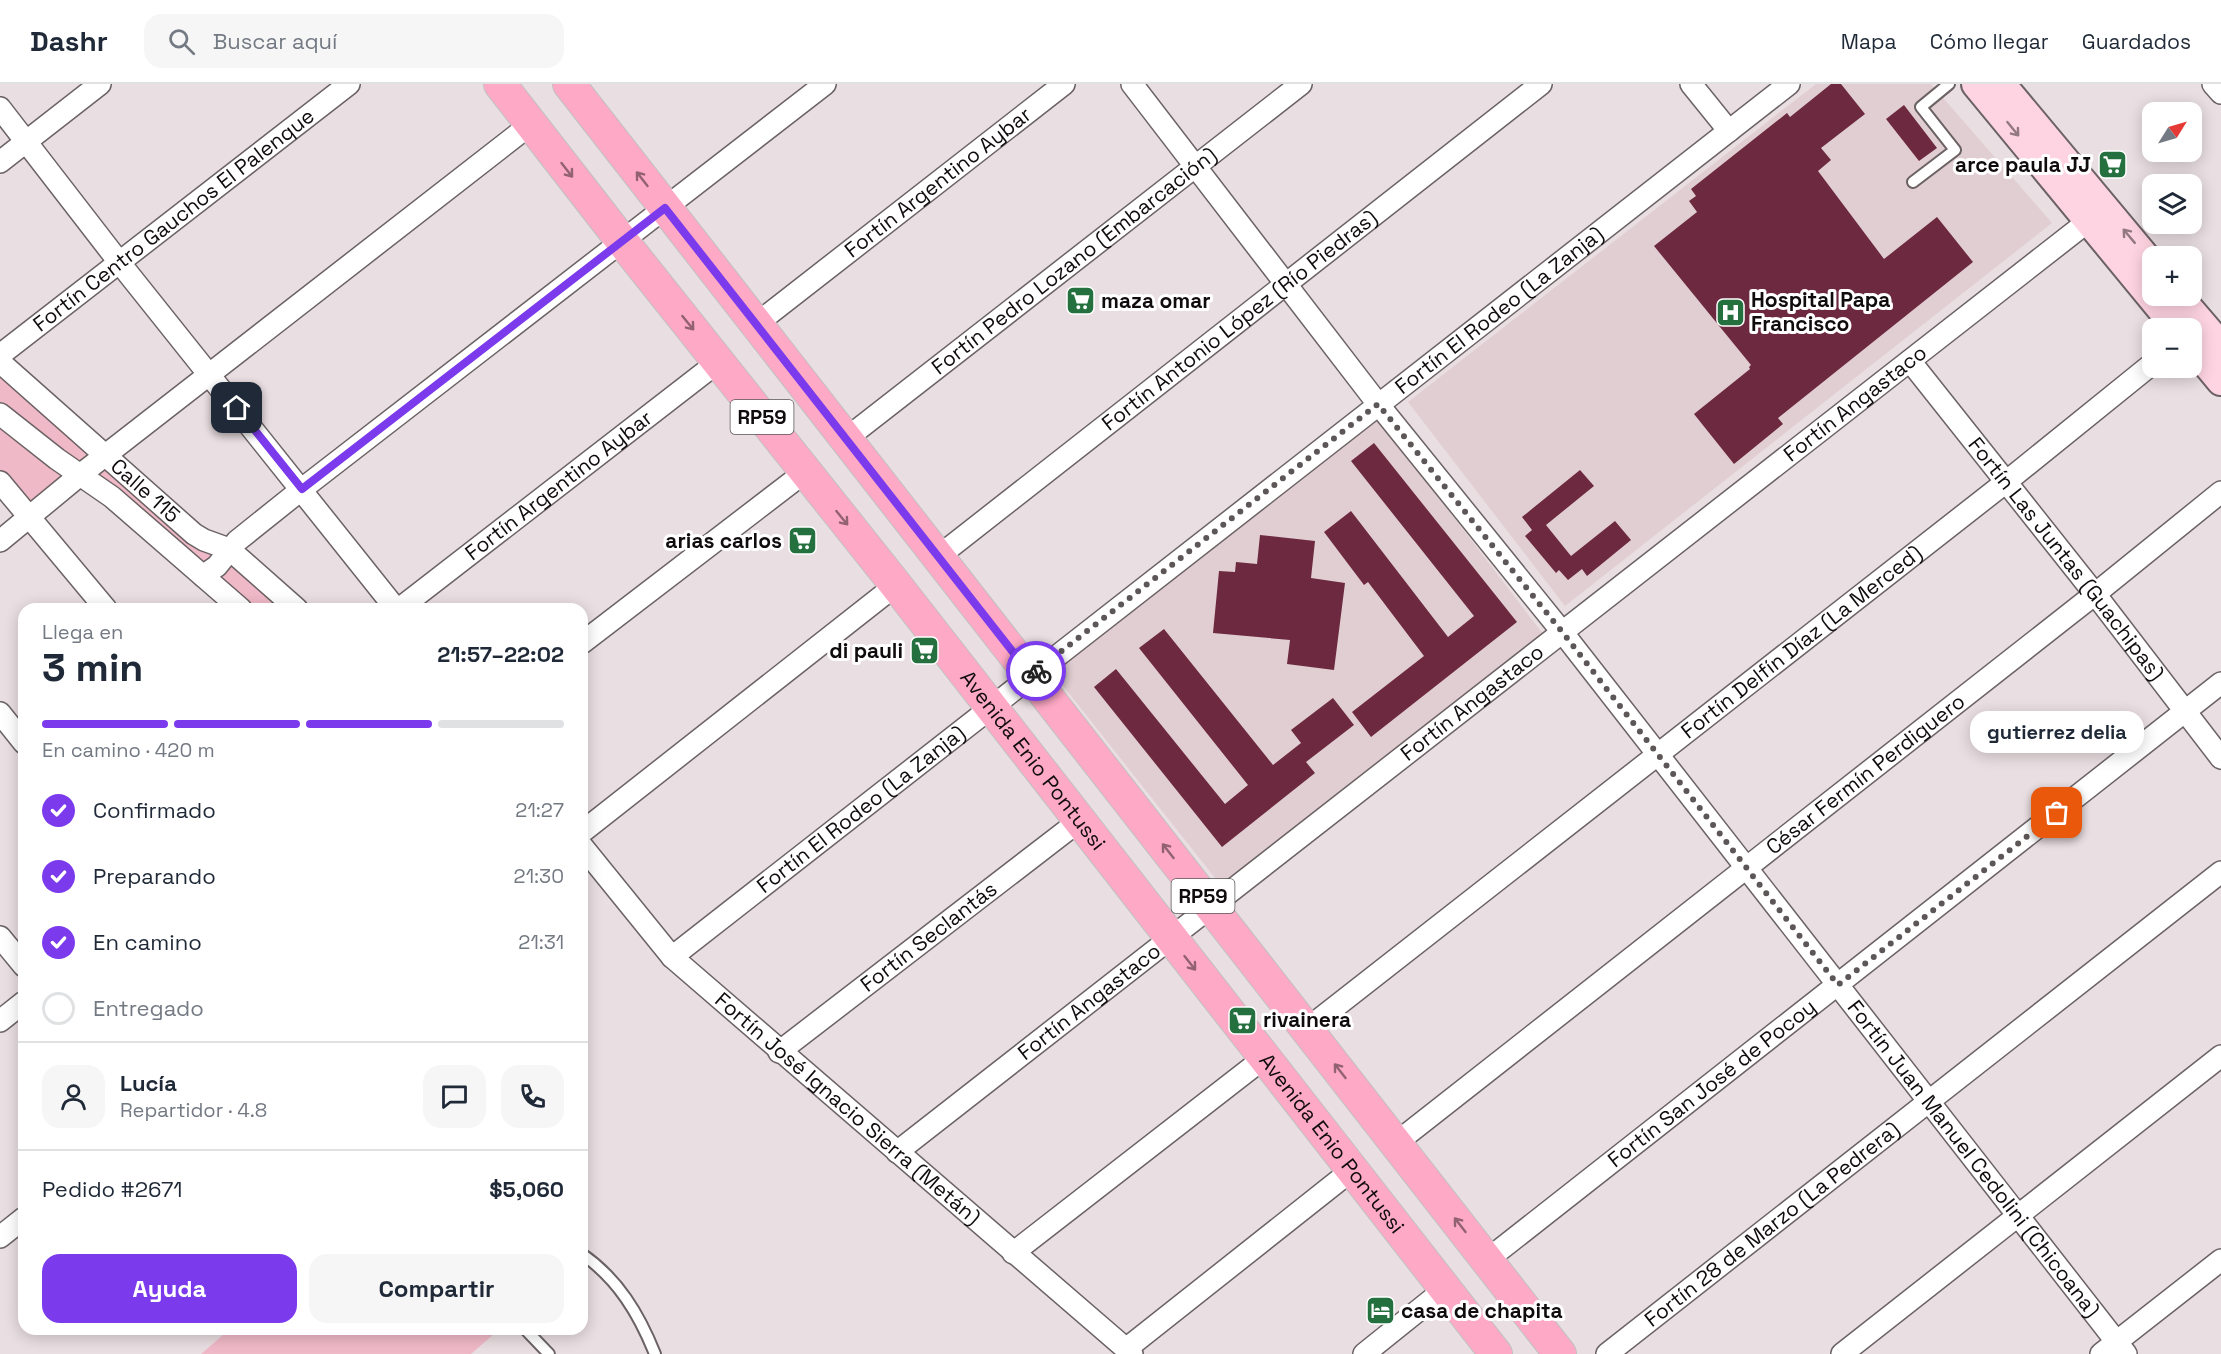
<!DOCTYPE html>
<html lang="es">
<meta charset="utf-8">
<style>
:root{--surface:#fff;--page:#f6f6f7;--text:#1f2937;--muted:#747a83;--line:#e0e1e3;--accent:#7c3aed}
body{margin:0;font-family:"Space Grotesk",sans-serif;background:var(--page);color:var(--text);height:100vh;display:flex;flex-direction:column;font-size:22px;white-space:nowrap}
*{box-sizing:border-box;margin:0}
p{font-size:20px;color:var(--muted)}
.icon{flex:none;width:33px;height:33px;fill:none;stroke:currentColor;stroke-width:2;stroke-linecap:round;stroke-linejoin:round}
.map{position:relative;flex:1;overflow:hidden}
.side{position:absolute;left:18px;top:519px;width:570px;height:732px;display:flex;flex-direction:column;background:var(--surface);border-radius:18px;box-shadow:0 3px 15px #0003}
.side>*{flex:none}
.needle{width:39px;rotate:53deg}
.tools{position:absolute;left:2142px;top:18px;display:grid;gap:12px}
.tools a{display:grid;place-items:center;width:60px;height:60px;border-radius:12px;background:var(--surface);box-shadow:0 3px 15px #0003;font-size:30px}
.pin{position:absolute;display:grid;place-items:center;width:51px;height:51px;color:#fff;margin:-26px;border-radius:12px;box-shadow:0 3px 9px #0006}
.courier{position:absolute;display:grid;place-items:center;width:60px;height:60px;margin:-30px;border:4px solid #7c3aed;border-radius:50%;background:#fff;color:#222;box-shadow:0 2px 8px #0007}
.bubble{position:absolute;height:42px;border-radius:18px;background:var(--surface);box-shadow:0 3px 15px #0003;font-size:20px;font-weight:700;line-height:42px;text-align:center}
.headline em{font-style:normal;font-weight:700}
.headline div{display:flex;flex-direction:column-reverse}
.headline{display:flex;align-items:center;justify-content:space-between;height:102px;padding:0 24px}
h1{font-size:39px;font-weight:700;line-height:45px}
.bar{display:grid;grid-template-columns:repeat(4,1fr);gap:9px 6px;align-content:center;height:72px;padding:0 24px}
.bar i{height:8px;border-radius:4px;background:var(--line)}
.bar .current{background:var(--accent)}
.bar p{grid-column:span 4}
.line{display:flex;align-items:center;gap:15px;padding:0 24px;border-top:2px solid var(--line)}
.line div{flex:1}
.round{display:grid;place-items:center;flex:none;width:63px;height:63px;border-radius:18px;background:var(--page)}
ol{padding:0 24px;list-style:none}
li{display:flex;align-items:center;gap:18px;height:66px}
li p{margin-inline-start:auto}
li .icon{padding:6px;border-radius:50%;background:var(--accent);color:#fff;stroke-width:4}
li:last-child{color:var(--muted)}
li i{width:33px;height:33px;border:3px solid var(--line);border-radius:50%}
.button{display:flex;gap:12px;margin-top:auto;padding:12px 24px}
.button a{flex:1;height:69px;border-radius:18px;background:var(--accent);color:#fff;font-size:24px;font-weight:700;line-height:69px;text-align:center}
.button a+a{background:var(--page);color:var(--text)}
header{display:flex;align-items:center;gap:36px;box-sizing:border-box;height:84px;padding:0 30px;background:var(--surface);border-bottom:2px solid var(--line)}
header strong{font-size:28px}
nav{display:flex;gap:33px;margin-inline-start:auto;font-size:21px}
.search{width:420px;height:54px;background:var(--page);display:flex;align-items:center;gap:15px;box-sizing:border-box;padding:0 21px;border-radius:18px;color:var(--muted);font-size:22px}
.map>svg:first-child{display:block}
.built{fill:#e1ced2}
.green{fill:#f0b9c7}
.building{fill:#6c2940}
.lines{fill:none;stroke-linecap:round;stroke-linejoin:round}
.lane-casing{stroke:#6b6264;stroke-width:14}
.street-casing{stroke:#6b6264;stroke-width:24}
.secondary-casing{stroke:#6b6264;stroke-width:32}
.primary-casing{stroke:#c1c0c0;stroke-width:34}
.lane{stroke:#fff;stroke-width:10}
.street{stroke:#fff;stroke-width:21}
.secondary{stroke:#ffd4e2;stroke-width:28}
.primary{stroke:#fea9c5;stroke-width:32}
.oneway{stroke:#937a82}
.oneway2{stroke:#936272}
.done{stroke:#5c5657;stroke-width:6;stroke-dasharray:0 10.8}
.route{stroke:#7c3aed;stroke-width:8}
.labels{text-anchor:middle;stroke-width:6;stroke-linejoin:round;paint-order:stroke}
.shield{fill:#fff;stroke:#585556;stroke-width:1.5}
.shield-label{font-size:20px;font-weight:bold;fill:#100c0d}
.poi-label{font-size:21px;font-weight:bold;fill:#100c0d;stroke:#fff;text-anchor:start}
.street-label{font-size:21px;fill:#100c0d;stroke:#fff}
</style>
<header>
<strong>Dashr</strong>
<div class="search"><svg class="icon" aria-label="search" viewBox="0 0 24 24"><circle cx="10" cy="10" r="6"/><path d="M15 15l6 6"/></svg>Buscar aquí</div>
<nav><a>Mapa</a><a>Cómo llegar</a><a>Guardados</a></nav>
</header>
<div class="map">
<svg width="2221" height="1270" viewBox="0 0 2221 1270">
<rect width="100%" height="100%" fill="#e9dee1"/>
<g class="built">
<path d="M1816 0H1931L2052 139 1565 522 1408 318Z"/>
<path d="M1378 334 1543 550 1223 804 1053 589Z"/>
</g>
<g class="green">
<path d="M0 282 295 525H242L80 391 30 430 0 394Z"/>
<path d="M230 1245H490L494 1250 471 1270H201Z"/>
</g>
<g class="building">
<path d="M1831 0H1841L1865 30 1821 64 1831 76 1818 87 1884 175 1937 133 1973 178 1778 334 1783 340 1734 380 1694 330 1750 285 1749 283 1751 281 1654 162 1697 128 1689 117 1696 112 1691 105 1787 29 1790 33Z"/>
<path d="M1904 21 1937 64 1919 77 1886 35Z"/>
<path d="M1374 359 1517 538 1371 653 1352 628 1424 572 1368 498 1364 501 1324 448 1351 427 1448 553 1474 532 1351 377Z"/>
<path d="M1580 386 1594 402 1546 441 1571 472 1615 437 1631 456 1587 492 1582 485 1568 496 1559 486 1556 489 1525 452 1532 446 1522 433Z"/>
<path d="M1260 451 1315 457 1311 494 1345 499 1334 586 1287 580 1290 556 1213 549 1219 487 1235 488 1236 478 1257 480Z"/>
<path d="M1164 545 1273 681 1301 659 1291 646 1333 614 1354 641 1306 678 1315 689 1222 763 1094 603 1116 585 1225 720 1248 701 1139 564Z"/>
</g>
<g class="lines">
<defs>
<g id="lane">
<path d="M1913 98 1955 66 1921 23 1949 0"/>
<path d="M582 1170C618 1195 639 1230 655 1270"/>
<path d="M525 1245 549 1270"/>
</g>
<g id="street">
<path id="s1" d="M1132 0 1378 320 1563 549 2126 1270"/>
<path d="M1691 0 1729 47"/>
<path d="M2213 0 2221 9"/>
<path d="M0 24 119 178 396 525"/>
<path d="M0 78 100 0"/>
<path id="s2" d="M755 241 1064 0"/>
<path id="s3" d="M0 271 349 0"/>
<path id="s4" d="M1910 277 2095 510 2221 674"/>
<path id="s5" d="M0 278 194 450 204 456 229 465 297 525"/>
<path d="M0 330 57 375 112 413 241 525"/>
<path id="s6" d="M847 354 1301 0"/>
<path d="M0 398 106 525"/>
<path d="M0 457 80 391 531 40"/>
<path id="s7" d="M939 472 1541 0"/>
<path d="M203 492 217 482 237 457 302 405 825 0"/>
<path id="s8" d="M399 525 718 278"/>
<path d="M582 559 805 388"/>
<path d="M0 629 24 659"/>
<path d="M582 748 896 501"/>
<path id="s9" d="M582 762 672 873 1132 1270"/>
<path d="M0 853 24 882"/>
<path id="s10" d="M672 873 1789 0"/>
<path d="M0 937 24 918"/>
<path id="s11" d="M1307 945 2006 398 2152 280"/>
<path id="s12" d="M779 968 1079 737"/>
<path id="s13" d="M1396 1059 2095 510 2221 408"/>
<path id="s14" d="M897 1068 2100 128"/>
<path d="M0 1153 24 1134"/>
<path d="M1013 1169 1264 974"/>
<path id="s15" d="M1487 1176 2221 599"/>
<path d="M1126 1265 1352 1086"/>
<path d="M1364 1270 1445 1205"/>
<path id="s16" d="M1607 1270 2221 788"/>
<path d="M1842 1270 2221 972"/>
<path d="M2101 1270 2221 1176"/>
</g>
<g id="secondary">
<path d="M1976 0 2177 244"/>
<path d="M2001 0 2152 181"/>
<path d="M2178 212 2221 262"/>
<path d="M2192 262 2221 297"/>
</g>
<g id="primary">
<path id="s17" d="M500 0 622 157 896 501 1496 1270"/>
<path d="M569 0 1560 1270"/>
</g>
</defs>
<use href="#lane" class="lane-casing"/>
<use href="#street" class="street-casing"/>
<use href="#secondary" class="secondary-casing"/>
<use href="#primary" class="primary-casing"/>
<use href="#lane" class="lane"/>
<use href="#street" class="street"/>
<use href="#secondary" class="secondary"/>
<use href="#primary" class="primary"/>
</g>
<defs><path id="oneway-shaft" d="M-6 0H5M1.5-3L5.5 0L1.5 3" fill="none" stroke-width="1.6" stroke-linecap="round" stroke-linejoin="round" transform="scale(1.5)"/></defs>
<g class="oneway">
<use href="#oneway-shaft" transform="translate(2013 45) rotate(51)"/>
<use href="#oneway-shaft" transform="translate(2129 152) rotate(-130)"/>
</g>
<g class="oneway2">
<use href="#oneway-shaft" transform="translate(567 86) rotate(52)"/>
<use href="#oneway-shaft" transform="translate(642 95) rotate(-128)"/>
<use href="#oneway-shaft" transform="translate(688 239) rotate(51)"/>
<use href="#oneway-shaft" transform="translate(842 434) rotate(51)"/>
<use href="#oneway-shaft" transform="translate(1168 767) rotate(-128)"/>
<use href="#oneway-shaft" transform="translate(1190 879) rotate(52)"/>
<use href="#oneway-shaft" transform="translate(1340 987) rotate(-128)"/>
<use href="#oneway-shaft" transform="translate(1460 1141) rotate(-128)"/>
</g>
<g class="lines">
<path class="done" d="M1036 587 1378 320 1563 549 1838 901 2057 729"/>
<path class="route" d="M237 324 302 405 665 124 1031 591 1036 587"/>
</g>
<defs>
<symbol id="supermarket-square" viewBox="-11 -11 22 22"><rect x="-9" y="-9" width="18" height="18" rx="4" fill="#24713f" stroke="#fff"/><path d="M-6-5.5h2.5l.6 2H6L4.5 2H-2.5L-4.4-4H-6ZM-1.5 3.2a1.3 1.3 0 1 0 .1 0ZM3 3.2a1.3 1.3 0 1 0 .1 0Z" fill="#fff"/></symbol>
<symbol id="hospital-square" viewBox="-11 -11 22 22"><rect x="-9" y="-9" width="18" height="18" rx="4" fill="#24713f" stroke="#fff"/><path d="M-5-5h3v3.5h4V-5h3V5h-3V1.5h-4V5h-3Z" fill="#fff"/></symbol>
<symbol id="hotel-square" viewBox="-11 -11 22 22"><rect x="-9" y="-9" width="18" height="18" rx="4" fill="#24713f" stroke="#fff"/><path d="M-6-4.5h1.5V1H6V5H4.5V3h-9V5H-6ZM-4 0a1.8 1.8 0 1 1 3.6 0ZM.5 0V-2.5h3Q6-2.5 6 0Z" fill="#fff"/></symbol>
</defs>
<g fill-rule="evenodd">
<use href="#supermarket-square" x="2096" y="64" width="33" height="33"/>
<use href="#supermarket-square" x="1064" y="200" width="33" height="33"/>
<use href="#hospital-square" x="1714" y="212" width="33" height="33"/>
<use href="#supermarket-square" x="786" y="440" width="33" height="33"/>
<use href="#supermarket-square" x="908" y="550" width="33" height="33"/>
<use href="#supermarket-square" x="1226" y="920" width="33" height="33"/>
<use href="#hotel-square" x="1364" y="1210" width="33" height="33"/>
</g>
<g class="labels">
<g class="shield">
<rect x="730.5" y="316" width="63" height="34" rx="4.5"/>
<rect x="1171.5" y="795" width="63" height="34" rx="4.5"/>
</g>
<g class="shield-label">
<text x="762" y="340">RP59</text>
<text x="1203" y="819">RP59</text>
</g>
<g class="poi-label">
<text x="2091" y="88" text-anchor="end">arce paula JJ</text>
<text x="1751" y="223">Hospital Papa<tspan x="1751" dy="24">Francisco</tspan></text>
<text x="1101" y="224">maza omar</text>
<text x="782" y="464" text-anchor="end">arias carlos</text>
<text x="903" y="574" text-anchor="end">di pauli</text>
<text x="1263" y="943">rivainera</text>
<text x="1401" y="1234">casa de chapita</text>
</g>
<g class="street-label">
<text dy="7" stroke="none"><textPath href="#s2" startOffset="232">Fortín Argentino Aybar</textPath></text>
<text dy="7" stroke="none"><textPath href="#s3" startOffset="220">Fortín Centro Gauchos El Palenque</textPath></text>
<text dy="7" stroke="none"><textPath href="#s6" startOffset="288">Fortín Pedro Lozano (Embarcación)</textPath></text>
<text dy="7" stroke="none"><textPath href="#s10" startOffset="1050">Fortín El Rodeo (La Zanja)</textPath></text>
<text dy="7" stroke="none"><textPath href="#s7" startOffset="382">Fortín Antonio López (Río Piedras)</textPath></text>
<text dy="7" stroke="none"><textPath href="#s14" startOffset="1216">Fortín Angastaco</textPath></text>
<text dy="7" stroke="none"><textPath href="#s8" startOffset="202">Fortín Argentino Aybar</textPath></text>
<text dy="7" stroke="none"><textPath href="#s5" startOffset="194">Calle 115</textPath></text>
<text dy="7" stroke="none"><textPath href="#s4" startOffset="252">Fortín Las Juntas (Guachipas)</textPath></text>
<text dy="7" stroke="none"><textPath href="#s11" startOffset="628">Fortín Delfín Díaz (La Merced)</textPath></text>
<text dy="7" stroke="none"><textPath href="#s14" startOffset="730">Fortín Angastaco</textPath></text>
<text dy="7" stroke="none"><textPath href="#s17" startOffset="861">Avenida Enio Pontussi</textPath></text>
<text dy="7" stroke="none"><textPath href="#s13" startOffset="597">César Fermín Perdiguero</textPath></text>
<text dy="7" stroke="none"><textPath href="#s10" startOffset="240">Fortín El Rodeo (La Zanja)</textPath></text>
<text dy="7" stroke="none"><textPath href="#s12" startOffset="189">Fortín Seclantás</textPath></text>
<text dy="7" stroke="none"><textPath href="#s14" startOffset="244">Fortín Angastaco</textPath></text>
<text dy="7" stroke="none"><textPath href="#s15" startOffset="286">Fortín San José de Pocoy</textPath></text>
<text dy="7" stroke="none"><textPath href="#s9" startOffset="375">Fortín José Ignacio Sierra (Metán)</textPath></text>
<text dy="7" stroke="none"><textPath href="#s17" startOffset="1347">Avenida Enio Pontussi</textPath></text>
<text dy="7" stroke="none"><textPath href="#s1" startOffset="1365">Fortín Juan Manuel Cedolini (Chicoana)</textPath></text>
<text dy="7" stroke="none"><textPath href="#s16" startOffset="210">Fortín 28 de Marzo (La Pedrera)</textPath></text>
</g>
</g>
</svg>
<div class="tools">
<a><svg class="needle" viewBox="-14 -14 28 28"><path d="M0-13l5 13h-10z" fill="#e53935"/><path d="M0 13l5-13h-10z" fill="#747a83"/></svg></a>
<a><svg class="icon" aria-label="layers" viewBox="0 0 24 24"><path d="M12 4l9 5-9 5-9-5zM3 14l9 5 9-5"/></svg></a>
<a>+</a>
<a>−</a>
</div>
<div class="pin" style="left:2057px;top:729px;background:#ea580c"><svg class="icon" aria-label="bag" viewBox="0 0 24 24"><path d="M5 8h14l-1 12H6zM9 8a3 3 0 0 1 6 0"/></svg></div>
<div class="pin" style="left:237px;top:324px;background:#1f2937"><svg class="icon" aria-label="home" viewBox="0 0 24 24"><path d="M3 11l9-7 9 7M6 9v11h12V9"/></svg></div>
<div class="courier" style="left:1036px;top:587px"><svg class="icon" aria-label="bike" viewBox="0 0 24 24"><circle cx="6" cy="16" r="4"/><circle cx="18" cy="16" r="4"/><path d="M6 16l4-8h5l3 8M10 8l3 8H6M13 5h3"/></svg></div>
<div class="bubble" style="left:1970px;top:627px;width:174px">gutierrez delia</div>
<section class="side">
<div class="headline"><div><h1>3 min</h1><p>Llega en</p></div><em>21:57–22:02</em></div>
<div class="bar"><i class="current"></i><i class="current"></i><i class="current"></i><i></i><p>En camino · 420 m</p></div>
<ol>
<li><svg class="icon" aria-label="check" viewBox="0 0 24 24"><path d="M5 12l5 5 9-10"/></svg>Confirmado<p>21:27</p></li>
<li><svg class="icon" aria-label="check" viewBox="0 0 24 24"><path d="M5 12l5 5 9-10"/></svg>Preparando<p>21:30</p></li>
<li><svg class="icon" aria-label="check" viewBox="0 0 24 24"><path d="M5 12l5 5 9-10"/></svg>En camino<p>21:31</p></li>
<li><i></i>Entregado</li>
</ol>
<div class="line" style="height:108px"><a class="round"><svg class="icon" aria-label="person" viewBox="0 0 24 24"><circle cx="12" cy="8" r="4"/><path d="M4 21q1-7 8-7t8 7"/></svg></a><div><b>Lucía</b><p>Repartidor · 4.8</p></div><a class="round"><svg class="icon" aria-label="chat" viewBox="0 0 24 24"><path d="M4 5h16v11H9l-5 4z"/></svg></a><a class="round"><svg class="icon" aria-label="phone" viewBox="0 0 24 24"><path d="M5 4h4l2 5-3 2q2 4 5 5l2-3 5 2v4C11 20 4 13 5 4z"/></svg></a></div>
<div class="line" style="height:78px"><div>Pedido #2671</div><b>$5,060</b></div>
<div class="button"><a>Ayuda</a><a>Compartir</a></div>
</section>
</div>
